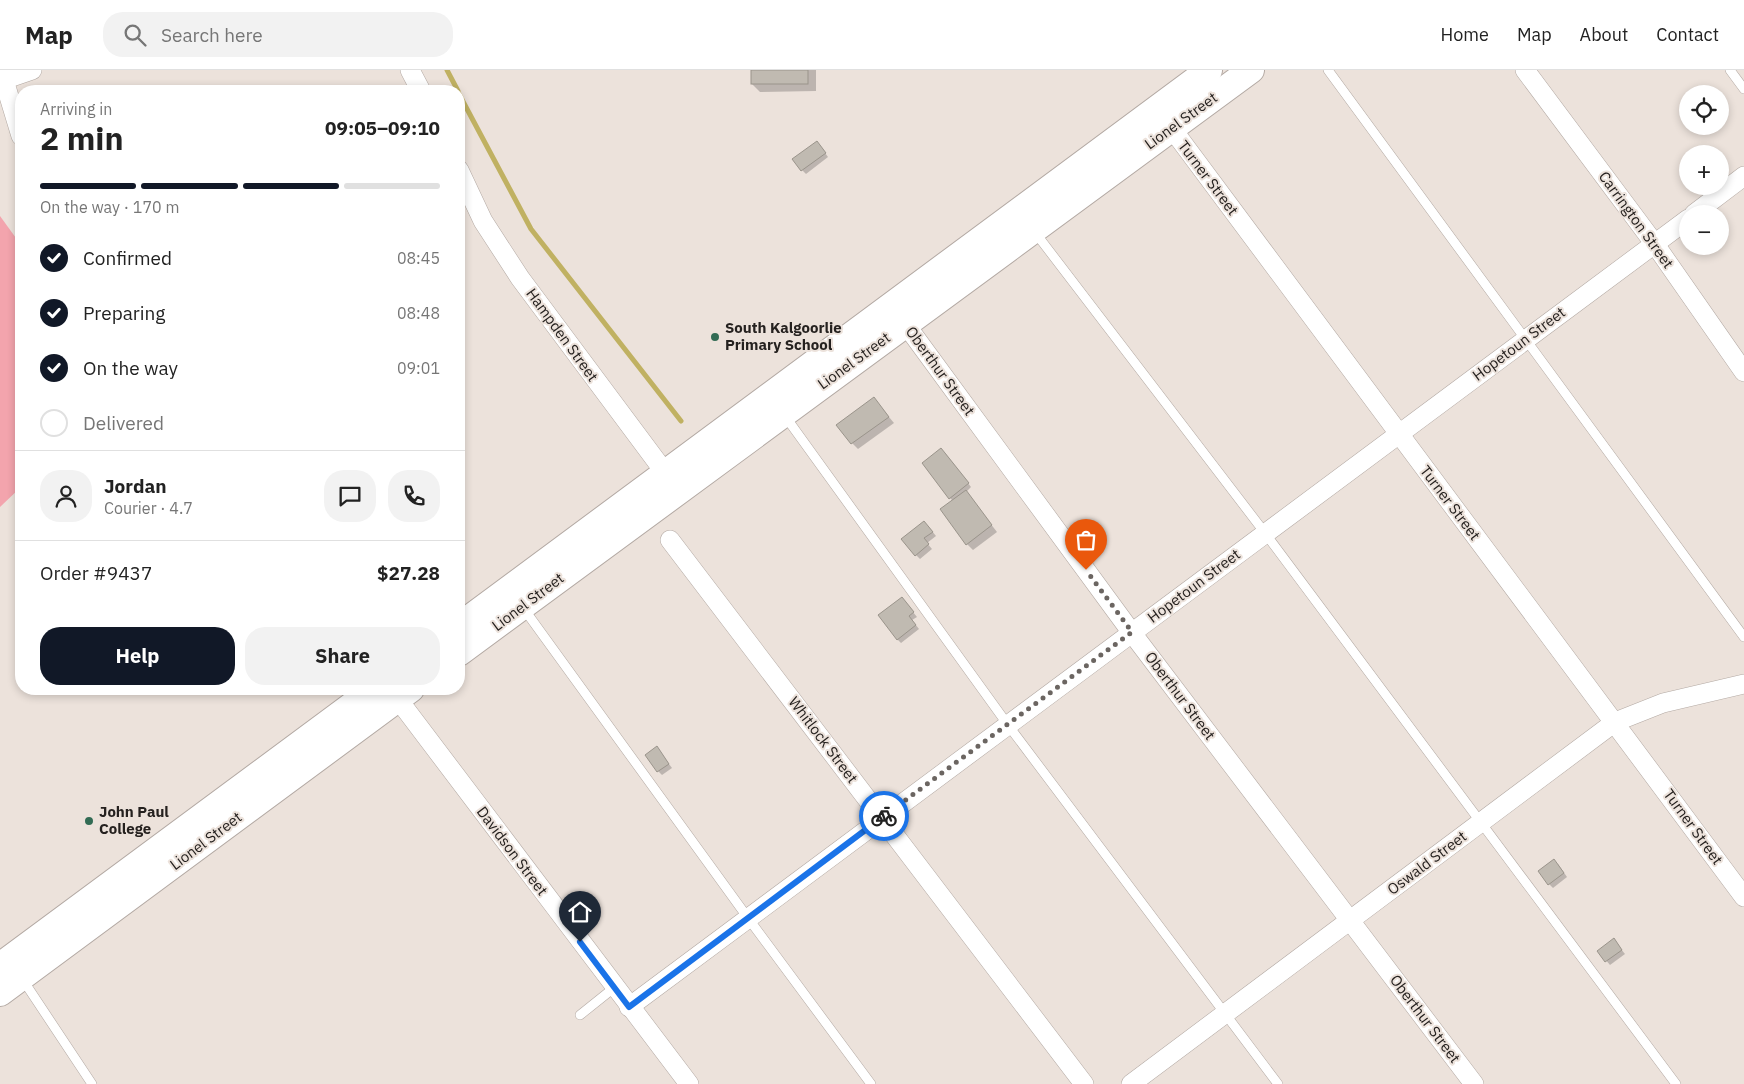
<!DOCTYPE html>
<meta charset="utf-8">
<style>
:root{--surface:#fff;--page:#f2f2f2;--text:#222;--muted:#767676;--line:#e0e0e0;--accent:#111827}
body{margin:0;font-family:"IBM Plex Sans",sans-serif;background:var(--page);color:var(--text);height:100vh;display:flex;flex-direction:column;font-size:19px;white-space:nowrap}
*{box-sizing:border-box;margin:0}
p{font-size:16px;color:var(--muted)}
.icon{flex:none;width:28px;height:28px;fill:none;stroke:currentColor;stroke-width:2;stroke-linecap:round;stroke-linejoin:round}
.map{position:relative;flex:1;overflow:hidden}
.details{position:absolute;left:15px;top:15px;width:450px;height:610px;display:flex;flex-direction:column;background:var(--surface);border-radius:20px;box-shadow:0 2px 8px #0003}
.details>*{flex:none}
.buttons{position:absolute;left:1679px;top:15px;display:grid;gap:10px}
.buttons a{display:grid;place-items:center;width:50px;height:50px;border-radius:50%;background:var(--surface);box-shadow:0 2px 8px #0003;font-size:25px}
.pin{position:absolute;display:grid;place-items:center;width:42px;height:42px;color:#fff;margin:-51px -21px;border-radius:50% 50% 50% 0;rotate:-45deg;box-shadow:0 0 5px #0007}
.pin .icon{rotate:45deg}
.courier{position:absolute;display:grid;place-items:center;width:50px;height:50px;margin:-25px;border:4px solid #1a73e8;border-radius:50%;background:#fff;color:#222;box-shadow:0 1px 6px #0007}
.head em{font-style:normal;font-weight:700}
.head div{display:flex;flex-direction:column-reverse}
.head{display:flex;align-items:center;justify-content:space-between;height:85px;padding:0 25px}
h1{font-size:32px;font-weight:700;line-height:38px}
.bar{display:grid;grid-template-columns:repeat(4,1fr);gap:8px 5px;align-content:center;height:60px;padding:0 25px}
.bar i{height:6px;border-radius:4px;background:var(--line)}
.bar .on{background:var(--accent)}
.bar p{grid-column:span 4}
.line{display:flex;align-items:center;gap:12px;padding:0 25px;border-top:1px solid var(--line)}
.line div{flex:1}
.round{display:grid;place-items:center;flex:none;width:52px;height:52px;border-radius:20px;background:var(--page)}
ol{padding:0 25px;list-style:none}
li{display:flex;align-items:center;gap:15px;height:55px}
li p{margin-inline-start:auto}
li .icon{padding:5px;border-radius:50%;background:var(--accent);color:#fff;stroke-width:4}
li:last-child{color:var(--muted)}
li i{width:28px;height:28px;border:2px solid var(--line);border-radius:50%}
.action{display:flex;gap:10px;margin-top:auto;padding:10px 25px}
.action a{flex:1;height:58px;border-radius:20px;background:var(--accent);color:#fff;font-size:20px;font-weight:700;line-height:58px;text-align:center}
.action a+a{background:var(--page);color:var(--text)}
header{display:flex;align-items:center;gap:30px;box-sizing:border-box;height:70px;padding:0 25px;background:var(--surface);border-bottom:1px solid var(--line)}
header strong{font-size:24px}
nav{display:flex;gap:28px;margin-inline-start:auto;font-size:18px}
.search{width:350px;height:45px;background:var(--page);display:flex;align-items:center;gap:12px;box-sizing:border-box;padding:0 18px;border-radius:20px;color:var(--muted);font-size:19px}
.map>svg:first-child{display:block}
.green{fill:#f3a4ad}
.shadow{fill:#0003}
.lines{fill:none;stroke-linecap:round;stroke-linejoin:round}
.stream{stroke:#c0b162;stroke-width:5}
.building{fill:#c0bab1;stroke:#9a948b}
.lane-casing{stroke:#b3a9a3;stroke-width:10}
.street-casing{stroke:#b3a9a3;stroke-width:20}
.secondary-casing{stroke:#b3a9a3;stroke-width:28}
.lane{stroke:#fff;stroke-width:9}
.street{stroke:#fff;stroke-width:19}
.secondary{stroke:#fff;stroke-width:26}
.done{stroke:#6b6561;stroke-width:5;stroke-dasharray:0 9}
.route{stroke:#1a73e8;stroke-width:6}
.poi-dot{fill:#326b54;stroke:#ece2db;stroke-width:2}
.labels{text-anchor:middle;stroke-width:4;stroke-linejoin:round;paint-order:stroke}
.street-label{font-size:15px;fill:#25211f;stroke:#ece2db}
.poi-label{font-size:15px;font-weight:bold;fill:#25211f;stroke:#ece2db;text-anchor:start}
</style>
<header>
<strong>Map</strong>
<div class="search"><svg class="icon" aria-label="search" viewBox="0 0 24 24"><circle cx="10" cy="10" r="6"/><path d="M15 15l6 6"/></svg>Search here</div>
<nav><a>Home</a><a>Map</a><a>About</a><a>Contact</a></nav>
</header>
<div class="map">
<svg width="1744" height="1014" viewBox="0 0 1744 1014">
<rect width="100%" height="100%" fill="#ece2db"/>
<path class="green" d="M0 146 21 175V417L0 437Z"/>
<g class="shadow">
<path d="M752 0H816V21L760 22 752 14Z"/>
<path d="M820 76 828 87 806 104 802 100Z"/>
<path d="M874 329 894 353 858 379 852 373Z"/>
<path d="M945 383 971 417 966 422 997 462 973 480 967 474 953 431 950 428Z"/>
<path d="M928 456 936 466 927 473 932 479 920 489 916 485Z"/>
<path d="M905 532 917 547 912 550 919 559 901 573 897 569Z"/>
<path d="M657 678 672 698 662 705 658 701Z"/>
<path d="M1558 794 1567 807 1553 818 1549 814Z"/>
<path d="M1617 874 1625 884 1610 895 1598 881Z"/>
</g>
<g class="lines">
<g class="stream">
<path d="M447 0 458 21"/>
<path d="M459 24 531 159 681 351"/>
</g>
</g>
<g class="building">
<rect x="751" y="0" width="57" height="14"/>
<path d="M817 71 826 83 801 101 792 89Z"/>
<path d="M874 327 889 347 851 374 836 355Z"/>
<path d="M941 378 969 413 949 429 922 393Z"/>
<path d="M966 420 992 455 966 475 940 439Z"/>
<path d="M924 451 933 462 924 468 929 474 915 486 901 469Z"/>
<path d="M902 527 914 542 909 546 916 555 897 570 878 545Z"/>
<path d="M657 676 669 694 657 702 645 685Z"/>
<path d="M1554 789 1564 803 1548 815 1538 801Z"/>
<path d="M1614 868 1622 880 1605 892 1597 881Z"/>
</g>
<g class="lines">
<defs>
<g id="lane">
<path d="M1328 0 1744 567"/>
<path d="M1730 0 1744 19"/>
<path d="M1034 161 1265 463 1676 1014"/>
<path d="M785 346 1008 655 1278 1014"/>
<path d="M524 539 748 848 871 1014"/>
<path d="M23 910 92 1014"/>
<path d="M580 945 615 917"/>
</g>
<g id="street">
<path d="M1 0 21 66"/>
<path d="M410 0 421 21"/>
<path d="M1525 0 1654 173 1744 302"/>
<path d="M3 10 32 0"/>
<path d="M1164 48 1744 827"/>
<path d="M459 100 483 151 520 208 672 412"/>
<path d="M1694 144 1744 106"/>
<path d="M898 244 1132 563 1474 1014"/>
<path d="M670 470 1084 1014"/>
<path d="M391 620 689 1014"/>
<path d="M629 937 1688 149"/>
<path d="M1131 1014 1615 652 1663 633 1744 614"/>
</g>
<g id="secondary">
<path d="M459 556 1209 0"/>
<path d="M459 583 1251 0"/>
<path d="M0 896 374 619"/>
<path d="M0 923 411 619"/>
</g>
</defs>
<use href="#lane" class="lane-casing"/>
<use href="#street" class="street-casing"/>
<use href="#secondary" class="secondary-casing"/>
<use href="#lane" class="lane"/>
<use href="#street" class="street"/>
<use href="#secondary" class="secondary"/>
</g>
<g class="lines">
<path class="done" d="M884 746 1132 562 1086 500"/>
<path class="route" d="M580 872 629 937 884 746"/>
</g>
<g class="poi-dot">
<circle cx="715" cy="267" r="5"/>
<circle cx="89" cy="751" r="5"/>
</g>
<g class="labels">
<g class="street-label">
<text transform="translate(1181 51) rotate(-36)" y="5">Lionel Street</text>
<text transform="translate(1208 108) rotate(53)" y="5">Turner Street</text>
<text transform="translate(1636 150) rotate(54)" y="5">Carrington Street</text>
<text transform="translate(562 265) rotate(54)" y="5">Hampden Street</text>
<text transform="translate(1519 274) rotate(-37)" y="5">Hopetoun Street</text>
<text transform="translate(854 291) rotate(-36)" y="5">Lionel Street</text>
<text transform="translate(940 301) rotate(54)" y="5">Oberthur Street</text>
<text transform="translate(1450 433) rotate(53)" y="5">Turner Street</text>
<text transform="translate(1194 516) rotate(-37)" y="5">Hopetoun Street</text>
<text transform="translate(528 532) rotate(-37)" y="5">Lionel Street</text>
<text transform="translate(1180 626) rotate(53)" y="5">Oberthur Street</text>
<text transform="translate(823 670) rotate(53)" y="5">Whitlock Street</text>
<text transform="translate(1693 757) rotate(54)" y="5">Turner Street</text>
<text transform="translate(206 771) rotate(-37)" y="5">Lionel Street</text>
<text transform="translate(512 781) rotate(53)" y="5">Davidson Street</text>
<text transform="translate(1427 793) rotate(-37)" y="5">Oswald Street</text>
<text transform="translate(1425 949) rotate(53)" y="5">Oberthur Street</text>
</g>
<g class="poi-label">
<text x="725" y="263">South Kalgoorlie<tspan x="725" dy="17">Primary School</tspan></text>
<text x="99" y="747">John Paul<tspan x="99" dy="17">College</tspan></text>
</g>
</g>
</svg>
<div class="buttons">
<a><svg class="icon" aria-label="locate" viewBox="0 0 24 24"><circle cx="12" cy="12" r="6"/><path d="M12 2v4M12 18v4M2 12h4M18 12h4"/></svg></a>
<a>+</a>
<a>−</a>
</div>
<div class="pin" style="left:1086px;top:500px;background:#ea580c"><svg class="icon" aria-label="bag" viewBox="0 0 24 24"><path d="M5 8h14l-1 12H6zM9 8a3 3 0 0 1 6 0"/></svg></div>
<div class="pin" style="left:580px;top:872px;background:#1f2937"><svg class="icon" aria-label="home" viewBox="0 0 24 24"><path d="M3 11l9-7 9 7M6 9v11h12V9"/></svg></div>
<div class="courier" style="left:884px;top:746px"><svg class="icon" aria-label="bike" viewBox="0 0 24 24"><circle cx="6" cy="16" r="4"/><circle cx="18" cy="16" r="4"/><path d="M6 16l4-8h5l3 8M10 8l3 8H6M13 5h3"/></svg></div>
<section class="details">
<div class="head"><div><h1>2 min</h1><p>Arriving in</p></div><em>09:05–09:10</em></div>
<div class="bar"><i class="on"></i><i class="on"></i><i class="on"></i><i></i><p>On the way · 170 m</p></div>
<ol>
<li><svg class="icon" aria-label="check" viewBox="0 0 24 24"><path d="M5 12l5 5 9-10"/></svg>Confirmed<p>08:45</p></li>
<li><svg class="icon" aria-label="check" viewBox="0 0 24 24"><path d="M5 12l5 5 9-10"/></svg>Preparing<p>08:48</p></li>
<li><svg class="icon" aria-label="check" viewBox="0 0 24 24"><path d="M5 12l5 5 9-10"/></svg>On the way<p>09:01</p></li>
<li><i></i>Delivered</li>
</ol>
<div class="line" style="height:90px"><a class="round"><svg class="icon" aria-label="person" viewBox="0 0 24 24"><circle cx="12" cy="8" r="4"/><path d="M4 21q1-7 8-7t8 7"/></svg></a><div><b>Jordan</b><p>Courier · 4.7</p></div><a class="round"><svg class="icon" aria-label="chat" viewBox="0 0 24 24"><path d="M4 5h16v11H9l-5 4z"/></svg></a><a class="round"><svg class="icon" aria-label="phone" viewBox="0 0 24 24"><path d="M5 4h4l2 5-3 2q2 4 5 5l2-3 5 2v4C11 20 4 13 5 4z"/></svg></a></div>
<div class="line" style="height:65px"><div>Order #9437</div><b>$27.28</b></div>
<div class="action"><a>Help</a><a>Share</a></div>
</section>
</div>
